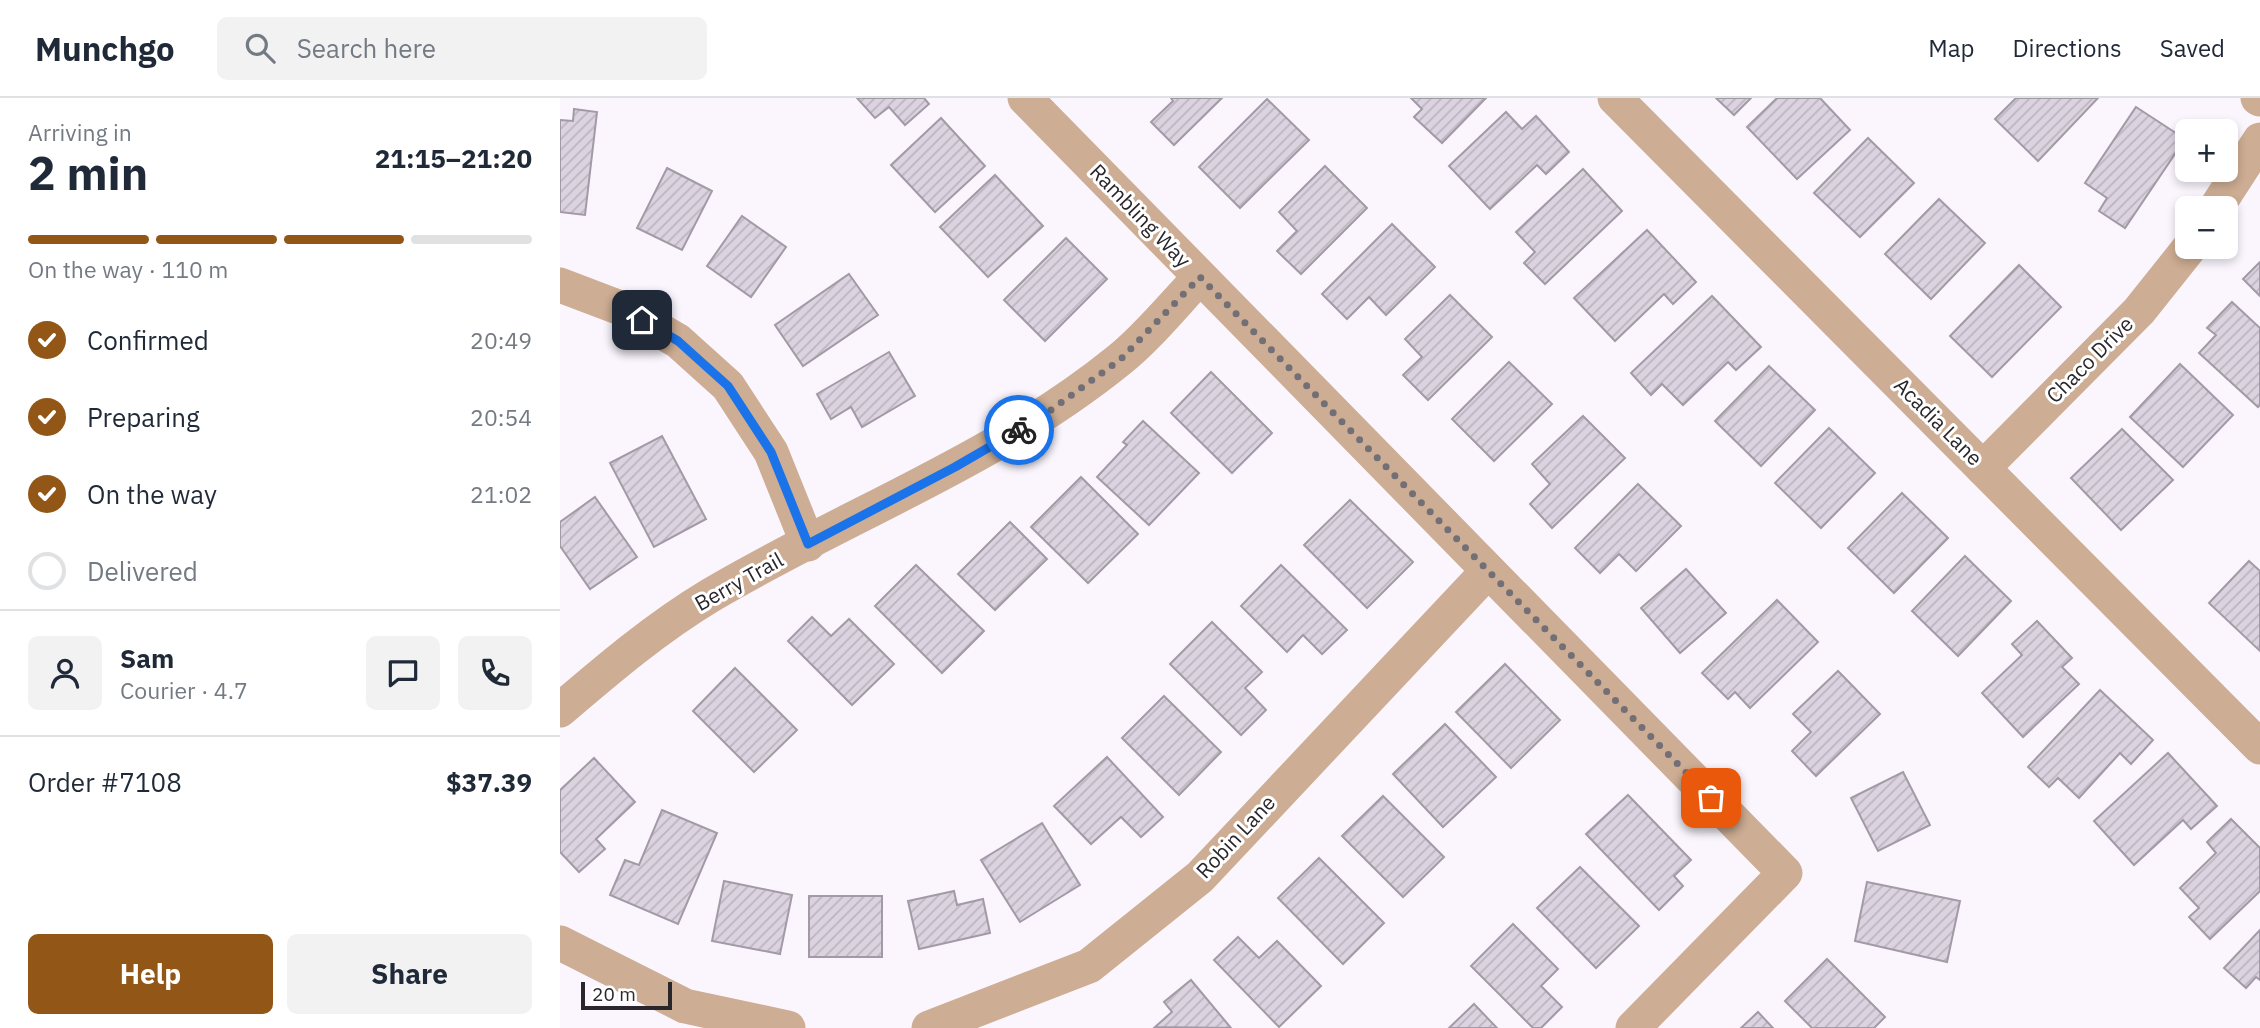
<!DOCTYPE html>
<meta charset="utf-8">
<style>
:root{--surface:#fff;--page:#f2f2f3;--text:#1f2937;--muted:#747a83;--line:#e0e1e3;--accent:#925617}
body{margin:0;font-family:"IBM Plex Sans",sans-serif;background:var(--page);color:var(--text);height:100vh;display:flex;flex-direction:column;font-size:26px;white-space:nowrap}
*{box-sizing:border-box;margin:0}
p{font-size:23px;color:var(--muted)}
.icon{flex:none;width:38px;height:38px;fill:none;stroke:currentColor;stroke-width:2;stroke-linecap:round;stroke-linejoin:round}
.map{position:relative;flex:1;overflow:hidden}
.side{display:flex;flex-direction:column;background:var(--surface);width:560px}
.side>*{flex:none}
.buttons{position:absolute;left:1615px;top:21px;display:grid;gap:14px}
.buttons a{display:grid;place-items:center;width:63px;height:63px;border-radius:10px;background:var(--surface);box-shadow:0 4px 10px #0003;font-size:35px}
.scale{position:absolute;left:21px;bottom:18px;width:91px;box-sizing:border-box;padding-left:7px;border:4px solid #2a272c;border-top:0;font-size:19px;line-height:24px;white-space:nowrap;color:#2a272c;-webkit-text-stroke:5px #fff;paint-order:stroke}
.pin{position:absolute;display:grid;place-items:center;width:60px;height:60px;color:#fff;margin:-30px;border-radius:14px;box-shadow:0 4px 10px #0006}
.courier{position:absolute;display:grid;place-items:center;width:70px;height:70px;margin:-35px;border:5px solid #1a73e8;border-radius:50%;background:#fff;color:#222;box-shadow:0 2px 9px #0007}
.summary em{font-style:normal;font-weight:800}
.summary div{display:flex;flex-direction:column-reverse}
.summary{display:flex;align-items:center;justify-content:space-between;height:119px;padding:0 28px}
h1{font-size:46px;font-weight:800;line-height:52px}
.bar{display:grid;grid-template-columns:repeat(4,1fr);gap:10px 7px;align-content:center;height:84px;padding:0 28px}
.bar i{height:9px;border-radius:5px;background:var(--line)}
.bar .current{background:var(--accent)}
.bar p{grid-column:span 4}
.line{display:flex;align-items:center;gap:18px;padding:0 28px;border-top:2px solid var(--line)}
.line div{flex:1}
.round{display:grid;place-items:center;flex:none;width:74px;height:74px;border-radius:10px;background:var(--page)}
ol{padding:0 28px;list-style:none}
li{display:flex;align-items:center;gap:21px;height:77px}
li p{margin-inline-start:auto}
li .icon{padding:7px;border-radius:50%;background:var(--accent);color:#fff;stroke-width:4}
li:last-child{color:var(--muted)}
li i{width:38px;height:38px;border:4px solid var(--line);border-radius:50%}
.action{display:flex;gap:14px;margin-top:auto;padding:14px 28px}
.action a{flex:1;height:80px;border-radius:10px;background:var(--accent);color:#fff;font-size:28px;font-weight:800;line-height:80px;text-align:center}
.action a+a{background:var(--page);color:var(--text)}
header{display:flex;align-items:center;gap:42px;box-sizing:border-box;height:98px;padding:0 35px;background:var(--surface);border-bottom:2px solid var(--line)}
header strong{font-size:33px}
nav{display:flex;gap:38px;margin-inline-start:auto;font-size:24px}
.search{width:490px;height:63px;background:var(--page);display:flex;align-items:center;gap:18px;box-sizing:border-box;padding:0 24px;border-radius:10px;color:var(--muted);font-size:26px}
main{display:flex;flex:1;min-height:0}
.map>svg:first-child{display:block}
.building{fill:url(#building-hatch);stroke:#a29aa6;stroke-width:2}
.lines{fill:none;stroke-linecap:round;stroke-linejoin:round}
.street{stroke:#cdad93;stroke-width:35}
.done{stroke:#736f76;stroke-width:7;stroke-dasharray:0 12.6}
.route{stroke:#1a73e8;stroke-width:9}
.labels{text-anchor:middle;stroke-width:6;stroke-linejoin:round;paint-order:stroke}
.street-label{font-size:21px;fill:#2a272c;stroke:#fff}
</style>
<header>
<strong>Munchgo</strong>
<div class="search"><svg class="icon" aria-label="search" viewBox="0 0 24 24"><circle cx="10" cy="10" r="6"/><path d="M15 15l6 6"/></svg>Search here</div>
<nav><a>Map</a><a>Directions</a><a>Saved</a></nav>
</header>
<main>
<section class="side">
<div class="summary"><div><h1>2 min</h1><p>Arriving in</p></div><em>21:15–21:20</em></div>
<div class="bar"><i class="current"></i><i class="current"></i><i class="current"></i><i></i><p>On the way · 110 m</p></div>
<ol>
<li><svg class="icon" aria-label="check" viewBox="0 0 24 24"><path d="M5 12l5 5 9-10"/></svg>Confirmed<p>20:49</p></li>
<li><svg class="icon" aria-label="check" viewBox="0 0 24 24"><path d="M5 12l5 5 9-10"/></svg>Preparing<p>20:54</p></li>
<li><svg class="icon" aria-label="check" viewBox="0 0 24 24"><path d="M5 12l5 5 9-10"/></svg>On the way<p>21:02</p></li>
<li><i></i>Delivered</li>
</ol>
<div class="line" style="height:126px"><a class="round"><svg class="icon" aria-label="person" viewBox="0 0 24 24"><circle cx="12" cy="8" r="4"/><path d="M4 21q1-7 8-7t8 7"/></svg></a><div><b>Sam</b><p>Courier · 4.7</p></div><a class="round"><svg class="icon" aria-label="chat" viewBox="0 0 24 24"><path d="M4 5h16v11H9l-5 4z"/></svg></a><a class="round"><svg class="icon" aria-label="phone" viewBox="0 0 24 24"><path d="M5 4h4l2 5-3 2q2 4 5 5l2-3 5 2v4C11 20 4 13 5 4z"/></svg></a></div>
<div class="line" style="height:91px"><div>Order #7108</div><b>$37.39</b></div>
<div class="action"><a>Help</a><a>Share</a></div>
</section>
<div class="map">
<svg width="1700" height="930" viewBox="0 0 1700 930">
<defs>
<pattern id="building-hatch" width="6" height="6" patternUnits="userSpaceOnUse" patternTransform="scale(1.75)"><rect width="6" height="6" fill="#dbd3e0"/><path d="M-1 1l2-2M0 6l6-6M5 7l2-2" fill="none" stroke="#bcb5c0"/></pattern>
</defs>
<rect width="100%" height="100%" fill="#fbf6fe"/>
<g class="building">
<path d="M297 0H364L369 6 345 27 329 9 315 20Z"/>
<path d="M611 0H662L614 47 591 24 613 3Z"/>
<path d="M851 0H926L882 45 854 19 862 11Z"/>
<path d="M1156 0H1191L1174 17Z"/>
<path d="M1217 0H1260L1290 32 1237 81 1187 29Z"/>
<path d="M1456 0H1538L1478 63 1435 21Z"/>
<path d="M707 1 749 42 680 110 639 69Z"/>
<path d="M1576 9 1625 41 1565 130 1539 113 1547 100 1525 85Z"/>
<path d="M14 11 37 14 25 117 0 114V22L13 23Z"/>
<path d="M946 14 962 31 976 18 1009 54 986 76 977 67 930 111 889 68Z"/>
<path d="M381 20 425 68 375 114 331 67Z"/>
<path d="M1308 40 1354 85 1300 139 1254 95Z"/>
<path d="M765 68 807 110 741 176 717 153 737 133 719 114Z"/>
<path d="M107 70 152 93 122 152 77 130Z"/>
<path d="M1023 71 1062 113 985 186 964 165 975 154 956 134Z"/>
<path d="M435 77 483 128 428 179 380 129Z"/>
<path d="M1379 101 1425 145 1371 201 1325 156Z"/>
<path d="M182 118 226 149 191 199 147 168Z"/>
<path d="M832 126 875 169 826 217 809 199 787 221 762 196Z"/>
<path d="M1087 132 1136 184 1113 206 1104 196 1055 243 1014 200Z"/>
<path d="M506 140 547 181 485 243 444 202Z"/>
<path d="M1700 164V198L1683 181Z"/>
<path d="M1459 167 1501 209 1432 279 1390 238Z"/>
<path d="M289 176 318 217 243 268 215 227Z"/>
<path d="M890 197 932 239 868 302 843 277 862 259 845 241Z"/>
<path d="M1152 198 1201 249 1176 272 1168 264 1123 307 1102 286 1091 297 1071 275Z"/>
<path d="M1672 204 1700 230V307L1698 309 1639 255 1656 237 1647 230Z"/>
<path d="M329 254 355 298 302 329 291 309 271 321 257 296Z"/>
<path d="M949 264 992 306 934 363 892 321Z"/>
<path d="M1620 266 1673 317 1623 369 1570 319Z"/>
<path d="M1209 268 1255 312 1201 368 1155 323Z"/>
<path d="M651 274 712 335 672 375 611 315Z"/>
<path d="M1023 318 1065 360 992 430 970 406 990 386 972 366Z"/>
<path d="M583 323 639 375 589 427 537 379 567 347 563 344Z"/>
<path d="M1269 330 1315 375 1261 430 1215 385Z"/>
<path d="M1562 331 1613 382 1561 432 1511 380Z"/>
<path d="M102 338 146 421 94 449 50 365Z"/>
<path d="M521 379 578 436 528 485 471 429Z"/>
<path d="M1078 386 1121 428 1076 473 1059 456 1040 475 1015 450Z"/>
<path d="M1342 395 1388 440 1334 495 1288 450Z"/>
<path d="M35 399 77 459 30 491 0 448V424Z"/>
<path d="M790 402 853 464 807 510 744 447Z"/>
<path d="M450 424 487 461 435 512 398 476Z"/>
<path d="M1405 458 1451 503 1398 558 1352 513Z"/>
<path d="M1689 463 1700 473V553L1649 505Z"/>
<path d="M356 467 424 533 382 575 315 508Z"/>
<path d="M721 467 787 532 762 556 743 537 727 554 681 508Z"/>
<path d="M1126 471 1166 515 1120 555 1081 510Z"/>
<path d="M1217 502 1258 544 1190 610 1175 594 1168 601 1142 575Z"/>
<path d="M252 519 271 538 289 521 334 566 292 607 228 543Z"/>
<path d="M1477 523 1512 560 1502 569 1519 586 1463 639 1422 595 1462 557 1452 546Z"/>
<path d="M652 524 702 574 685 590 706 612 681 637 610 566Z"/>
<path d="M945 566 1000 622 951 670 896 614Z"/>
<path d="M175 570 237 632 194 674 133 613Z"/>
<path d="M1278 573 1320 616 1256 678 1232 653 1251 634 1233 616Z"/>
<path d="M1540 592 1593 642 1571 666 1560 655 1519 700 1498 680 1489 689 1468 669Z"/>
<path d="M604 598 661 654 619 697 562 640Z"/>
<path d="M885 626 936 679 883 729 833 676Z"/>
<path d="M1608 655 1657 708 1631 731 1623 722 1574 767 1534 723Z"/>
<path d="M547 659 603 719 581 739 561 719 531 746 494 708Z"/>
<path d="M34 660 75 704 36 741 45 751 19 774 0 754V692Z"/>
<path d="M1343 674 1370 727 1318 753 1291 700Z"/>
<path d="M1068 697 1131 762 1114 778 1123 788 1099 812 1026 736Z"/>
<path d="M823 698 884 759 843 799 782 738Z"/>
<path d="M102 712 157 735 118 826 50 797 65 762 79 767Z"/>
<path d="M1671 721 1700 750V793L1650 841 1629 819 1639 810 1620 790 1656 755 1647 744Z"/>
<path d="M482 725 520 787 460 824 421 762Z"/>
<path d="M759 760 824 825 783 866 718 800Z"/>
<path d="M1020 769 1079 828 1036 870 977 810Z"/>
<path d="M164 783 232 797 220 856 152 843Z"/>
<path d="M1307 784 1400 803 1387 864 1295 843Z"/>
<path d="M394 793 397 807 423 801 430 835 359 851 348 803Z"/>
<rect x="249" y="798" width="73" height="61"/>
<path d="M953 826 998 871 981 888 1002 909 981 930H973L911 868Z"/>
<path d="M1700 832V882L1696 879 1686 890 1664 870Z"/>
<path d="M678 839 699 860 717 843 761 888 719 929 654 862Z"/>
<path d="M1267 861 1325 919 1314 930H1252L1225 903Z"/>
<path d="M631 882 671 930 595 929 612 914 604 904Z"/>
<path d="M914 906 937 930H889Z"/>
<path d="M1198 914 1213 930H1181Z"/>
</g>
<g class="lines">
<g class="street">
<path d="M465 0 1225 775 1073 930"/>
<path d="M1055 0 1700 649"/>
<path d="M1698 0 1700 1"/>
<path d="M1656 110 1700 42"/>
<path d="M0 187 63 211 118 243 168 288 211 354 248 446"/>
<path d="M1423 370 1579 213 1630 149"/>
<path d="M0 612C48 571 96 530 151 497 286 417 436 362 559 262 586 241 616 204 640 179"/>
<path d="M0 845 125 908 228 930"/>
<path d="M369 930 529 868 640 779 928 473"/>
</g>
</g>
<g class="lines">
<path class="done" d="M459 332 480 320 561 261 640 179 1151 700"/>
<path class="route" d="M82 222 118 243 168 288 211 354 248 446 395 369 459 332"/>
</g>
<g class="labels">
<g class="street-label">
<text transform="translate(580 118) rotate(46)" y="7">Rambling Way</text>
<text transform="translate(1530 262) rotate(-45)" y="7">Chaco Drive</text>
<text transform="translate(1378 324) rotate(45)" y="7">Acadia Lane</text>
<text transform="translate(179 484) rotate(-29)" y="7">Berry Trail</text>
<text transform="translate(676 739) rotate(-47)" y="7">Robin Lane</text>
</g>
</g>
</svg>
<div class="buttons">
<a>+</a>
<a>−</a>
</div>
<div class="scale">20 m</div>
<div class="pin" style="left:1151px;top:700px;background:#ea580c"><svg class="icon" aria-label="bag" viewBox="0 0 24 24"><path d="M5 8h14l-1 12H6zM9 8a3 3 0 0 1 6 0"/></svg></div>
<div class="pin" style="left:82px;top:222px;background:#1f2937"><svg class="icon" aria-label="home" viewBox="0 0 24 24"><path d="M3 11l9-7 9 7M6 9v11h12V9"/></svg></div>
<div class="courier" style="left:459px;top:332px"><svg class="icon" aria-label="bike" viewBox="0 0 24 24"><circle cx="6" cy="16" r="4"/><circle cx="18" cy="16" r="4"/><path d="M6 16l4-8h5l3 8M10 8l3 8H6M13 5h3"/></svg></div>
</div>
</main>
